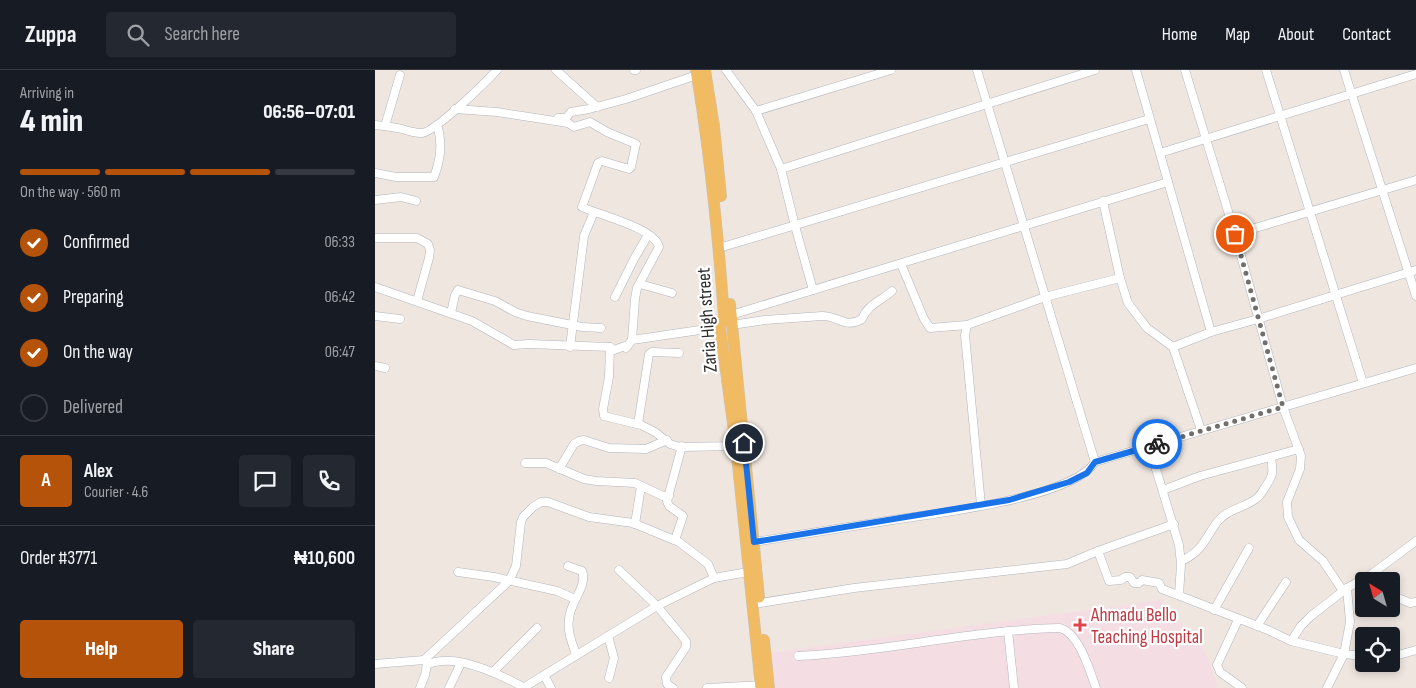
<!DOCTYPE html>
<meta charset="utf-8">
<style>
:root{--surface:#171b24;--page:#242831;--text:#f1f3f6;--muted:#9ea1a6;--line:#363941;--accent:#b45309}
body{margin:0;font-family:"Sofia Sans Condensed",sans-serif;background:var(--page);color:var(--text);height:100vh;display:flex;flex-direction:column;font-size:19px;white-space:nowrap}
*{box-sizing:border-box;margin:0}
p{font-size:16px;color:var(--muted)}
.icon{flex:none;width:28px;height:28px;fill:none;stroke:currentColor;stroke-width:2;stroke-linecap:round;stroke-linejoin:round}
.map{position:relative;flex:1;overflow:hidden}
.sheet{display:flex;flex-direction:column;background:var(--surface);width:375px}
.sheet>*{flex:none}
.needle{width:32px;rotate:323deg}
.fabs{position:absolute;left:980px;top:502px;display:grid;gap:10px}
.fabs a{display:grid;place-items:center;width:45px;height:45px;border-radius:5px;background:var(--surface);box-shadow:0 2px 8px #0003;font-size:25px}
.pin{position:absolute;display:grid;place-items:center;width:42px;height:42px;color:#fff;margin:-21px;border:2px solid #fff;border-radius:50%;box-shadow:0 1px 5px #0007}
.courier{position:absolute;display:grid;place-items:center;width:50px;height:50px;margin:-25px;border:4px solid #1a73e8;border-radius:50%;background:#fff;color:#222;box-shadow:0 1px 6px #0007}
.summary em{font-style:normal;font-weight:800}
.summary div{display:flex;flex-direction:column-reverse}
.summary{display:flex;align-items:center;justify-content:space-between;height:85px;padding:0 20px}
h1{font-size:32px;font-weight:800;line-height:38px}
.bar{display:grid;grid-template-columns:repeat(4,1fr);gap:8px 5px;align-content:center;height:60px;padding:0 20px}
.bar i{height:6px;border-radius:4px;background:var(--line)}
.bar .current{background:var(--accent)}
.bar p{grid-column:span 4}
.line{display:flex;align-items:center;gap:12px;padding:0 20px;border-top:1px solid var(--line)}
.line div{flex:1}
.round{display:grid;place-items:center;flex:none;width:52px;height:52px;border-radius:5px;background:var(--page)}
ol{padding:0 20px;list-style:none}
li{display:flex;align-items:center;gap:15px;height:55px}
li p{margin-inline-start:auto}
li .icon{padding:5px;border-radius:50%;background:var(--accent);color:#fff;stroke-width:4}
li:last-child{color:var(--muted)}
li i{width:28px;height:28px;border:2px solid var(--line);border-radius:50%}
.button{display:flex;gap:10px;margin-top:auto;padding:10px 20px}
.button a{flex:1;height:58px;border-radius:5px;background:var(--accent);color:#fff;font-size:20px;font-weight:800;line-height:58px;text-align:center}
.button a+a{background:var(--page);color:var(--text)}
header{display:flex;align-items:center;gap:30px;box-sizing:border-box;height:70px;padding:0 25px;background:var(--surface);border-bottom:1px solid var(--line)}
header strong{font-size:24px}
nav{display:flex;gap:28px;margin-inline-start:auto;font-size:18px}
.search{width:350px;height:45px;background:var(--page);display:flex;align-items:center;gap:12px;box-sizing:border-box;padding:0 18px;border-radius:5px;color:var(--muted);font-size:19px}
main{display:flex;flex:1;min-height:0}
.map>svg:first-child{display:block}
.medical{fill:#f5dee3}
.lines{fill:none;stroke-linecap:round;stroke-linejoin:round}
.minor-casing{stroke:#b0b5bd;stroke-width:9}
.primary-casing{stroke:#c8c8c8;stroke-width:12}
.minor{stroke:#fff;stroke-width:8}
.primary{stroke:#f1bb63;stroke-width:11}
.done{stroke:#716e6c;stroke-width:5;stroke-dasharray:0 9}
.route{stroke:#1a73e8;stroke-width:6}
.health-dot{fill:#e0444e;stroke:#fff;stroke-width:2}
.labels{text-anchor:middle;stroke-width:4.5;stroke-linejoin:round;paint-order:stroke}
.street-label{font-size:19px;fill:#2d2d2d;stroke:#fff}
.health-label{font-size:19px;fill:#be3a42;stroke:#fff;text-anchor:start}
</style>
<header>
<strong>Zuppa</strong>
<div class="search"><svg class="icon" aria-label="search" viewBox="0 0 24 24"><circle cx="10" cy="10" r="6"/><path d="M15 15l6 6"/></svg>Search here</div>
<nav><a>Home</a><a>Map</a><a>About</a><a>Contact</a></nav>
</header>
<main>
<section class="sheet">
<div class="summary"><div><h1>4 min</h1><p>Arriving in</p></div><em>06:56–07:01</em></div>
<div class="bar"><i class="current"></i><i class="current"></i><i class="current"></i><i></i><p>On the way · 560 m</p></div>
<ol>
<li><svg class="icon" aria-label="check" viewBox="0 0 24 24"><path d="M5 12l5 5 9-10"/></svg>Confirmed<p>06:33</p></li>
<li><svg class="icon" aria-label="check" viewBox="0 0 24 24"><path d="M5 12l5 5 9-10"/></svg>Preparing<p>06:42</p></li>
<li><svg class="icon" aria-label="check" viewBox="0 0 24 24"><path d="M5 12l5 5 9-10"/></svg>On the way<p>06:47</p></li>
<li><i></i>Delivered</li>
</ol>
<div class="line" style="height:90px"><b class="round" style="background:var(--accent);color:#fff">A</b><div><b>Alex</b><p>Courier · 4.6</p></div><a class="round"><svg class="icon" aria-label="chat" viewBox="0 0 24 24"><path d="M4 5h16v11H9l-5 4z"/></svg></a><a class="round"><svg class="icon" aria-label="phone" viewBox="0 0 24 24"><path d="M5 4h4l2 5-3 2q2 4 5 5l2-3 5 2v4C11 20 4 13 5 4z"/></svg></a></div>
<div class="line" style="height:65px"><div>Order #3771</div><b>₦10,600</b></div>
<div class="button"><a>Help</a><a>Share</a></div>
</section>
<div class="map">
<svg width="1041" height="618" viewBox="0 0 1041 618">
<rect width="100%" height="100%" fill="#efe6e0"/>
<path class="medical" d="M786 530 829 579 844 618H398L393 583Z"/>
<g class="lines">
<defs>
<g id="minor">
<path d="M181 0 222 37"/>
<path d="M259 0H261"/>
<path d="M351 0 381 41 406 99 420 156 438 220"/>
<path d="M602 0 720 392"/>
<path d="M761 0 836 262"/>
<path d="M810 0 860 164 908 337 926 386 925 399 912 432 913 447 924 470 948 491 968 521"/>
<path d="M891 0 988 313"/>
<path d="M969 0 1041 226"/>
<path d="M80 39 122 42 193 53 199 57 215 52 232 62 261 74 256 97 254 99 227 91 223 93 207 137C224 145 280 158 284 177L262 218 260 229 257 270"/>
<path d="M381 41 516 0"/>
<path d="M183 48H191L196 42 214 39 251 29 322 5"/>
<path d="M0 55C9 56 18 57 27 59 33 61 40 63 47 63 60 62 111 12 122 0"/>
<path d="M10 56 25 5"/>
<path d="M785 83 1041 4"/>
<path d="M406 99 720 0"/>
<path d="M0 103 21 107H59C66 89 68 73 62 55"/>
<path d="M0 130 26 127 41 131"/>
<path d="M728 131 745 208 753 233 772 258 798 277 826 360"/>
<path d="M860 164 1041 110"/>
<path d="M0 168H42L53 174 55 180 54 188 42 231"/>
<path d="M344 178 774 49"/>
<path d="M526 194 549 249 555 258 592 255 670 227 745 208"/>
<path d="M265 214 297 223"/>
<path d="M0 217 97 251 139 275 154 274 235 277 239 280 250 276 251 278 257 270 345 257"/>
<path d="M240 227 259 189 273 165"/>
<path d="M76 243 80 225 83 220 120 231 140 242 152 246 207 257 226 258"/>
<path d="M356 245 793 112"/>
<path d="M0 246 25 249"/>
<path d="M357 255 390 250 447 246C464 246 470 259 487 249 493 234 506 231 517 221"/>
<path d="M592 255 590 265 606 435"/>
<path d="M195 277 209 166 219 142"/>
<path d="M235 277 234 307 228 339 229 346 266 355 280 362 295 374 305 377 361 376"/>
<path d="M798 277 836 262 883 249 1041 200"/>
<path d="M0 296 10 298"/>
<path d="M263 354 274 284 277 282 304 283"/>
<path d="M774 376 804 475 806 494 804 525"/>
<path d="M150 393H171L209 409 221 411 260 413 288 426H294"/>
<path d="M184 399 199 374 204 371 209 370 234 378 271 379 292 370"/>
<path d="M788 420 825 406 924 379"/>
<path d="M260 454 266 416"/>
<path d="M300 470 308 446 294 436 292 431 307 376"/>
<path d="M379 472C423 465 467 458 511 451 555 444 697 429 720 392L1041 298"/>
<path d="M723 481 734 511 746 510 750 507H755L759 513H764L767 510 784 513 787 519 893 560 916 571 969 584 989 586"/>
<path d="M806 491C827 482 830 469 842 452 852 439 870 438 882 428 886 425 888 420 891 416 899 404 898 401 896 387"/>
<path d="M193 496 207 501C213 517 195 531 194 549 192 561 197 573 201 584"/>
<path d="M244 500 282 536 311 571V577L291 607 292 614 298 618"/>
<path d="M83 502 119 507 182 521 200 529"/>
<path d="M1016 525 1035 533 1041 532"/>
<path d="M385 533 479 518 692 494 723 481 799 454"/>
<path d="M839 540 874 478"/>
<path d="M863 550 842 595 845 602 867 618"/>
<path d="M882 556 911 512"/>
<path d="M633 561 639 618"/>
<path d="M233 566 239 588 234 608"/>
<path d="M916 571 926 556 936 546 972 518 994 506 1041 471"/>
<path d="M423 586C511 582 597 560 685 558 704 563 715 601 721 618"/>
<path d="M1016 587 1041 580"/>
<path d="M49 590 134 511 141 496 146 452 148 447 158 437 166 432H173L214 447 258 453 304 472 333 494 339 508"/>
<path d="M0 594 49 590 51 592"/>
<path d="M52 594C57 593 62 591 67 591 90 588 128 606 148 617"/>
<path d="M118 602 162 558"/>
<path d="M169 605 176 618"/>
<path d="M45 618 50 605 52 594"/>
<path d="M74 618 86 593"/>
<path d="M148 618 282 536 339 508 373 502"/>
<path d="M332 618 390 615"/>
<path d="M952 618 969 584 975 552 972 518"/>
</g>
<g id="primary">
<path d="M321 0C335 82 343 164 349 246L345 257 361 376 386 618"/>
<path d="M330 0 339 56 346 126"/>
<path d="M355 234 384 527"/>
<path d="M389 570 394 618"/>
</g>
</defs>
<use href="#minor" class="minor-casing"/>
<use href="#primary" class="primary-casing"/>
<use href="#minor" class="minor"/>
<use href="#primary" class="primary"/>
</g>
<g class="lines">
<path class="done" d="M782 374 908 337 860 164"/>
<path class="route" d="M369 373 379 472 634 430 694 412 712 403 720 392 782 374"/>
</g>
<path class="health-dot" d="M702.5 547.5h5v5h5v5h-5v5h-5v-5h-5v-5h5z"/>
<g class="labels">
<g class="street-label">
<text transform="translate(331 250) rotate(-94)" y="7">Zaria High street</text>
</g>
<g class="health-label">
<text x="716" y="551">Ahmadu Bello<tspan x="716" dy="22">Teaching Hospital</tspan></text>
</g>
</g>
</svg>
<div class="fabs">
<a><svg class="needle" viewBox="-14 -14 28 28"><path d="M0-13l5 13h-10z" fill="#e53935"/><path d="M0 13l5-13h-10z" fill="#9ea1a6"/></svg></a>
<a><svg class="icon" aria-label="locate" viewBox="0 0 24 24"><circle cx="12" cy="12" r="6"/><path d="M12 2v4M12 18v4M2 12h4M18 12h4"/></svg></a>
</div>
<div class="pin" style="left:860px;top:164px;background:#ea580c"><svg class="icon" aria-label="bag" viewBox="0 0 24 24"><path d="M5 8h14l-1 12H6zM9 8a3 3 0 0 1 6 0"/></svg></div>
<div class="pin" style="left:369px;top:373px;background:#1f2937"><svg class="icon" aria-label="home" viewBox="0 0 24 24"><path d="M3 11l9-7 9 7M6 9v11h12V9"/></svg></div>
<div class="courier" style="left:782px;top:374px"><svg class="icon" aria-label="bike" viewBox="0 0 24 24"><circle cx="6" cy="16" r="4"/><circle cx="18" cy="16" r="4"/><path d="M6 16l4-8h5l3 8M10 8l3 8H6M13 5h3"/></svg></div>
</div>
</main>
